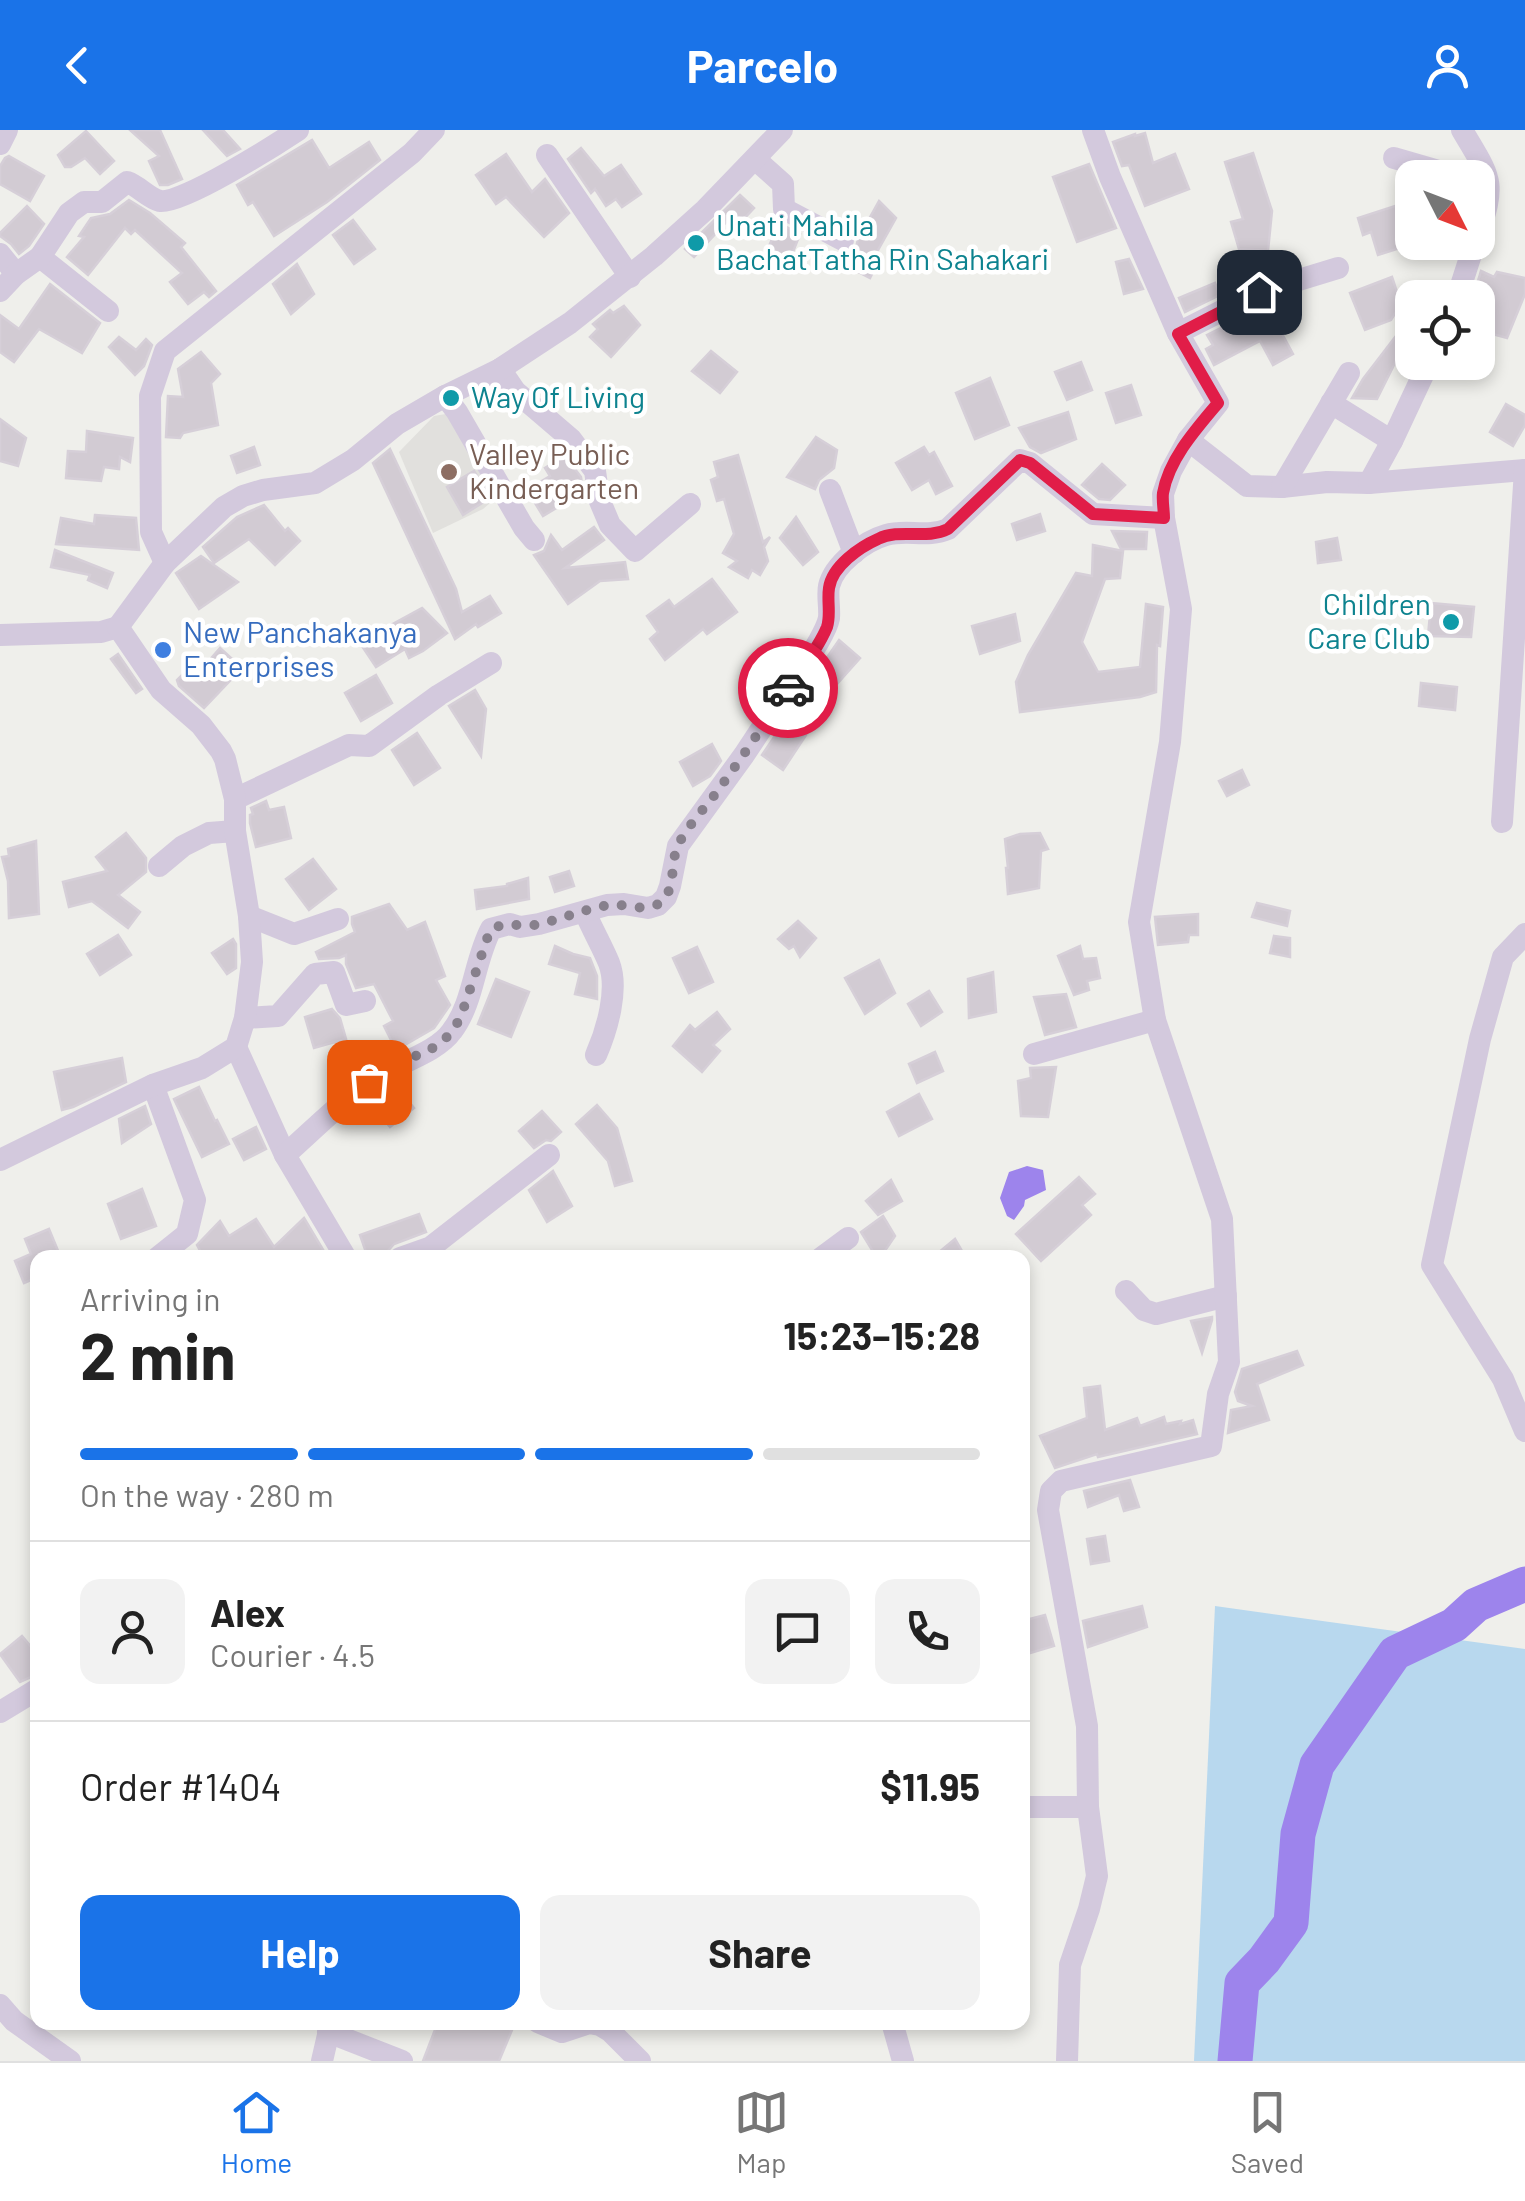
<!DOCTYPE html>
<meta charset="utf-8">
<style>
:root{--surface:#fff;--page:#f2f2f2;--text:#222;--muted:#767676;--line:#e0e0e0;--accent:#1a73e8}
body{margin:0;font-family:Barlow,sans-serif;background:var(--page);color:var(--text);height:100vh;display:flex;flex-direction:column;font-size:38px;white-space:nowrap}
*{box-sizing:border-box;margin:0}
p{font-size:32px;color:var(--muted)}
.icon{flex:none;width:55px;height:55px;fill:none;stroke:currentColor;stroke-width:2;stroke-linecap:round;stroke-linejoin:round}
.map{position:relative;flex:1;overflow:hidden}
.drawer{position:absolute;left:30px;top:1120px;width:1000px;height:780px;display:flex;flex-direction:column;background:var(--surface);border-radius:20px;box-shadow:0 5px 15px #0003}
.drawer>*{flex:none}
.needle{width:65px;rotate:132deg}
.buttons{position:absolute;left:1395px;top:30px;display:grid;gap:20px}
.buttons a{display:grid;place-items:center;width:100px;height:100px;border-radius:20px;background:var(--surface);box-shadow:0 5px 15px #0003;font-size:50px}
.pin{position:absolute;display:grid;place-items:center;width:85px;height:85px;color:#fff;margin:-42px;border-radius:20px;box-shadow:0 5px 15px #0006}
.courier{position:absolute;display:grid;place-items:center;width:100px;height:100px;margin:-50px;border:8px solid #e11d48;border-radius:50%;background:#fff;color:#222;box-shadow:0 2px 12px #0007}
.summary em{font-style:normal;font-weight:700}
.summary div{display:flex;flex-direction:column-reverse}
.summary{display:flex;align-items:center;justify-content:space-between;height:170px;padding:0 50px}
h1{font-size:65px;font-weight:700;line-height:75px}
.bar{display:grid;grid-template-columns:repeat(4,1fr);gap:15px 10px;align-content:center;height:120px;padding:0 50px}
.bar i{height:12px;border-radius:8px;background:var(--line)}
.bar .active{background:var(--accent)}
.bar p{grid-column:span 4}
.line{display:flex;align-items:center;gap:25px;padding:0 50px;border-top:2px solid var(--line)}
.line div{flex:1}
.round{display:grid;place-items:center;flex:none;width:105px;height:105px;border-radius:20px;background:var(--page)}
.primary-button{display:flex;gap:20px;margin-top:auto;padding:20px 50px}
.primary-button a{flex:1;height:115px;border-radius:20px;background:var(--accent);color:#fff;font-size:40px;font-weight:700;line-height:115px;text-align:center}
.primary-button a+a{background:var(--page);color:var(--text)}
header{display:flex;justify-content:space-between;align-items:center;height:130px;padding:0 50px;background:var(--accent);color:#fff;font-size:45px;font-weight:700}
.menu{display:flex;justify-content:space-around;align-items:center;height:140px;border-top:2px solid var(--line);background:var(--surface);font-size:28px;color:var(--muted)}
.menu a{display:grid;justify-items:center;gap:5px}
.menu .active{color:var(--accent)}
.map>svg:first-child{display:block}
.education{fill:#e1e0dd}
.green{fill:#b8d8ee}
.water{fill:#9d84ec}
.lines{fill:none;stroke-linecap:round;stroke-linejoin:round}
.river{stroke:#9d84ec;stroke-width:35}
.building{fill:#d2cbd3;stroke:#d6cfd8;stroke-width:2.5}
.minor{stroke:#d3c9dd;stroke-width:22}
.done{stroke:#87808c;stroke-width:10;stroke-dasharray:0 18}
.route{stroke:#e11d48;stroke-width:12}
.culture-dot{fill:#0f9aa8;stroke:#fff;stroke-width:4}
.education-dot{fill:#8d6e63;stroke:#fff;stroke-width:4}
.shop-dot{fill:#3f7fe0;stroke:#fff;stroke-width:4}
.labels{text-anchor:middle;stroke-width:9;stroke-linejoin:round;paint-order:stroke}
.culture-label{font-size:30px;fill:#0d838f;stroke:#fff;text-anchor:start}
.education-label{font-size:30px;fill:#785e54;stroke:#fff;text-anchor:start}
.shop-label{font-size:30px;fill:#366cbe;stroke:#fff;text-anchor:start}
</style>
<header><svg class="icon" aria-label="back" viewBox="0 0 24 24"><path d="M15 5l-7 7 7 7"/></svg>Parcelo<svg class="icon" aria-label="person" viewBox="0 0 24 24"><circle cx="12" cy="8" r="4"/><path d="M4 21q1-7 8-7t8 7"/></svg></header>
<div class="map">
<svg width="1525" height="1931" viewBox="0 0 1525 1931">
<rect width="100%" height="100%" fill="#efefeb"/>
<path class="education" d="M457 282 503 362 483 379 433 403 399 322 434 286Z"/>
<path class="green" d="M1215 1476 1525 1519V1931H1194Z"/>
<path class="water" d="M1027 1036 1043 1040 1046 1060 1025 1070 1024 1076 1014 1090 1007 1086 1000 1068 1009 1042Z"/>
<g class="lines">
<path class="river" d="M1235 1931 1242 1853 1264 1830 1291 1793 1298 1704 1317 1635 1395 1523 1454 1495 1476 1475 1525 1454"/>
</g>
<g class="building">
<path d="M130 0H160L182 49 168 55H160L149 31 159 26Z"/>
<path d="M203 0H223L240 19 227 26Z"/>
<path d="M86 1 114 31 100 44 85 28 71 37H65L58 25Z"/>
<path d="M1145 3 1153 33 1175 24 1189 59 1145 76 1129 35 1122 36 1113 12 1135 4V6Z"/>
<path d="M312 10 329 38 369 12 380 30 327 72 274 106 253 72 248 75 237 55Z"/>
<path d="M581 18 604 46 621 35 641 64 622 77 616 69 606 76 595 59 591 63 568 29Z"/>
<path d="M1253 23 1272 81 1268 121 1239 119 1231 92 1243 89 1225 32Z"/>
<path d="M506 24 532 62 545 49 569 83 544 107 506 67 496 74 476 45Z"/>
<path d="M9 26 44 46 30 71 0 54V36L5 28Z"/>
<path d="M1089 34 1116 98 1077 112 1053 47Z"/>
<path d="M740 65 754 78 739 94 731 87 694 127 685 119Z"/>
<path d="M129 70 150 83 185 113 181 117 216 161 209 167 204 162 188 174 170 152 182 143 135 100 131 104 125 98 88 145 67 127 84 107 79 106 91 88 110 84Z"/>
<path d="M879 71 896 88 873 129 878 132 870 148 837 131 840 124 850 123 856 118 858 109Z"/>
<path d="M1398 75 1407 104 1399 106 1403 117 1378 125 1371 102 1363 105 1358 88Z"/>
<path d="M27 76 44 94 29 116 19 124 11 114 0 106V103Z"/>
<path d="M353 90 375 119 354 134 333 105Z"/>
<path d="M779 93 800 104 789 132 766 123Z"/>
<path d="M1129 129 1143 159 1124 164 1116 132Z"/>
<path d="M297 134 314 164 291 184 273 154Z"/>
<path d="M1481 141 1494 147 1497 142 1525 148V164L1507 208 1478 200V183L1484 169 1474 164Z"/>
<path d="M1392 147 1401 174 1391 190 1365 200 1350 163Z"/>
<path d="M1215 153 1220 165 1185 182 1179 168Z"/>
<path d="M50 154 100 193 82 223 39 199 14 232 0 222V185L19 199Z"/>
<path d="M1286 169 1293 182 1273 187 1293 224 1273 235 1260 211 1214 235 1206 219 1213 215 1207 205 1231 193 1233 198 1266 181 1264 176Z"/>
<path d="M624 176 640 195 611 227 590 207 598 199 593 194 610 180 613 183Z"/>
<path d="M1412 185 1411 235 1396 231 1377 269 1352 268 1363 249Z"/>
<path d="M119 207 136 220 146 209 152 215 144 236 135 245 109 217Z"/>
<path d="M711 221 737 242 720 263 692 241Z"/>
<path d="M201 222 220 244 211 253 218 295 183 303 180 308 166 307 168 266 183 267 178 239Z"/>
<path d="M1081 232 1092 260 1067 270 1055 242Z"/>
<path d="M990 248 1009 295 975 309 956 263Z"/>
<path d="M1131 255 1141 285 1116 293 1106 263Z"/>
<path d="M1506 274 1525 285V295L1513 316 1490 302Z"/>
<path d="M1068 282 1076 309 1041 323 1030 317 1019 298Z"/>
<path d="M0 289 26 308 18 336 0 331Z"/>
<path d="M87 301 133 308 130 332 120 327 119 339 104 337 101 351 66 348 68 321 86 322Z"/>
<path d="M816 307 837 320 834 338 819 350 815 359 787 347Z"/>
<path d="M254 317 260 335 237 343 231 326Z"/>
<path d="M924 317 929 325 934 322 952 356 936 364 929 350 912 360 896 333Z"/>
<path d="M390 319 456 459 462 482 490 466 501 483 478 497 476 494 455 509 373 333Z"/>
<path d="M738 325 763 412 770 407 764 417 768 431 760 445 752 440 748 448 729 437 737 431 723 423 734 404 724 369 717 371 711 350 718 347 714 332Z"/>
<path d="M565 326 581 347 583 362 543 386 527 360 550 346 545 338Z"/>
<path d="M1102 334 1125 355 1110 370 1099 369 1082 355Z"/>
<path d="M474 341 490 368 463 385 447 357Z"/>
<path d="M264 375 285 401 288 398 300 411 275 435 249 409 214 433 203 417 237 387Z"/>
<path d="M1040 384 1045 401 1017 410 1012 394Z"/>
<path d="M95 385 136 388 139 420 56 414 61 388 94 394Z"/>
<path d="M796 387 818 422 803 435 780 408Z"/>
<path d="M594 397 604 410 565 438 625 432 628 449 600 451 568 474 534 425 544 421 551 405 562 420Z"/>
<path d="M1112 401 1147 402 1146 419H1121Z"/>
<path d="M1337 408 1341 430 1318 433 1316 412Z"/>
<path d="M1093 415 1123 421 1120 448 1105 449 1082 512 1098 542 1140 537 1146 474 1163 477 1160 516 1157 515 1156 562 1140 567 1020 582 1016 552 1028 525 1076 443 1092 446Z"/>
<path d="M55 420 113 443 107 458 88 450 90 445 51 437Z"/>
<path d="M201 426 238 452 199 479 176 443Z"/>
<path d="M712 449 737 482 707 504 703 499 665 530 650 509 658 502 647 486 669 470 674 477Z"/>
<path d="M1431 473 1474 477 1471 507 1428 506Z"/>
<path d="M422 478 447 503 423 521 409 528 405 519 376 537 358 510 372 501 376 503Z"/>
<path d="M1015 484 1020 511 980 524 972 496Z"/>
<path d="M839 510 860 528 821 572 806 558Z"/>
<path d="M220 518 242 538 204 578 179 556 177 550 193 534 200 541Z"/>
<path d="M118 524 142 559 136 563 111 529Z"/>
<path d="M376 545 392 573 361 591 345 563Z"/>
<path d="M1421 553 1457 557 1455 580 1419 576Z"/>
<path d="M475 560 486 579 481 626 449 576Z"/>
<path d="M785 591 806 605 783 640 762 625Z"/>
<path d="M417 603 440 638 414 655 392 620Z"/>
<path d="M712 614 721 631 710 646 693 656 680 632Z"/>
<path d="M1242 640 1249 655 1227 666 1219 651Z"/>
<path d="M266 671 269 680 284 677 291 708 256 717 250 693V685L253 684 251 678Z"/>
<path d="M126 703 146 728V742L118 765 140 782 128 798 92 771 69 777 63 752 107 741 96 727Z"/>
<path d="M1040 703 1048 719 1041 721 1039 758 1008 764 1006 738H1008L1005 709 1020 704Z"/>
<path d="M36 711 39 784 9 788 8 751 2 727 9 726 8 719Z"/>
<path d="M313 729 336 759 309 780 286 749Z"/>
<path d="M569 741 574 756 555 762 550 747Z"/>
<path d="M528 748 529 769 477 779 475 760 507 756V754Z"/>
<path d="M1257 773 1290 781 1287 796 1252 787Z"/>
<path d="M389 774 407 800 425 792 445 846 436 850 450 875 434 898 396 920 384 896 393 891 374 854 356 858 346 834V825L339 828 319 829 316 822 355 802 352 794V787Z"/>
<path d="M1198 784V805H1189L1188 812 1158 815 1155 787Z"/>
<path d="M798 791 816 808 800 827 794 816 789 819 778 809Z"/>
<path d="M118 805 131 825 100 845 87 824Z"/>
<path d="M1274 806 1290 808V827L1270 823Z"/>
<path d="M233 809 236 814V838L227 844 212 823Z"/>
<path d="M555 816 573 824 590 828 597 846V869L575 864 580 843 549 834Z"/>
<path d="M1080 816 1083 829 1096 828 1100 848 1087 851 1089 860 1074 865 1058 826Z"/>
<path d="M697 817 713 852 689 863 673 828Z"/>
<path d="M879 830 895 863 865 884 845 848Z"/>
<path d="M993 842 996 882 969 888 968 849Z"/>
<path d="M496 849 529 862 511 907 478 894Z"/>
<path d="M929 861 942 882 921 896 908 874Z"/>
<path d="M1066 864 1076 897 1045 905 1034 867Z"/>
<path d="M332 879 340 888 346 909 314 918 305 887Z"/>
<path d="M717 882 730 899 713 915 720 921 702 942 673 916 690 895 695 900Z"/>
<path d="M935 922 943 941 917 953 909 934Z"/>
<path d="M122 928 126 952 73 977 62 980 54 942Z"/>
<path d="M1056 937 1048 987 1021 986 1018 951 1031 948 1030 938Z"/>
<path d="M395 954 414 978 390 997 369 971Z"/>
<path d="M199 957 215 991 217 990 229 1014 202 1027 174 969Z"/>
<path d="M919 964 932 989 899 1006 887 982Z"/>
<path d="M597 975 617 998 632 1051 615 1056 608 1031 576 994Z"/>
<path d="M145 976 151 994 122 1013 119 989Z"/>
<path d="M542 981 561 1002 551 1011 546 1010 534 1018 519 1001Z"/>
<path d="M256 997 266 1019 244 1030 233 1009Z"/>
<path d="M553 1041 572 1076 547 1092 529 1060Z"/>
<path d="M1079 1047 1095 1064 1082 1075 1091 1085 1041 1131 1016 1104Z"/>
<path d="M891 1050 902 1071 878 1085 866 1071Z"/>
<path d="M142 1059 156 1096 121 1109 108 1074Z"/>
<path d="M419 1084 426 1102 394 1114 386 1123 368 1128 360 1105Z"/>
<path d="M883 1086 895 1106 880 1128H877L861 1102Z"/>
<path d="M304 1088 328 1128H204L197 1115 220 1091 229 1106 256 1089 274 1117Z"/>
<path d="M49 1099 61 1128H38V1147L24 1153 15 1131 31 1124 25 1109Z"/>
<path d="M955 1109 966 1128H932Z"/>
<path d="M1212 1187V1190L1202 1223 1191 1191Z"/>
<path d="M1297 1221 1303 1235 1257 1254 1269 1290 1228 1303 1231 1280 1252 1276 1238 1271 1235 1262 1242 1239Z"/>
<path d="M1100 1256 1105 1300 1137 1288 1140 1296 1164 1287 1166 1294 1181 1291 1180 1294 1193 1290 1197 1304 1098 1327 1097 1324 1055 1338 1040 1306 1087 1288 1084 1258Z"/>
<path d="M1130 1350 1139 1377 1124 1381 1119 1365 1088 1377 1084 1361Z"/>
<path d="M1105 1406 1109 1431 1091 1434 1087 1409Z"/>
<path d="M1142 1476 1147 1497 1088 1517 1083 1491Z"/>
<path d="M1045 1485 1054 1516 1027 1524 1022 1510V1491Z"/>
<path d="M22 1506 38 1525V1544L20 1552 0 1524Z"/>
<path d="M438 1892H490L512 1900 499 1931H423Z"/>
</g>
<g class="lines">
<g class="minor">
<path d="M1462 0C1490 48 1497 50 1478 105"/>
<path d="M0 14 7 0"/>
<path d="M547 25 630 147"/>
<path d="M1394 28 1463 48"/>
<path d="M755 29 783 54 784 79 843 110"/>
<path d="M0 124 16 144"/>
<path d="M40 127 108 181"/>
<path d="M0 161 16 144 40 127 69 83 84 72H102L127 52C139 56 148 68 160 71 181 75 277 14 298 0"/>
<path d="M1457 168 1475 112"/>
<path d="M1178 203 1259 162 1338 138"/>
<path d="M500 239 515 261 571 309 595 341 599 369 610 395 635 421 690 374"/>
<path d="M445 266 457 282 524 398 534 410"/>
<path d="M1331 273 1392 311"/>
<path d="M1188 310 1247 356 1282 357 1327 352 1369 353 1525 340"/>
<path d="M1369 353 1392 311 1429 232"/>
<path d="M1282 357 1349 243"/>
<path d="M830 360 854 423"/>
<path d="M165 433 151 402 150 266 165 221 412 23 434 0"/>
<path d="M0 505 101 502 118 497"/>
<path d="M235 669 349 615 369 616 439 565 491 533"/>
<path d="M1502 692 1525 340"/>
<path d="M159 736 183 716 209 703 235 701"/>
<path d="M585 782C592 799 602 816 609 833 619 859 607 900 596 925"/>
<path d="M249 786 294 804 338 789"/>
<path d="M1525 804 1503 827 1480 909 1432 1135 1503 1249 1525 1301"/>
<path d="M245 888 278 886 315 844 334 842 346 875 365 871"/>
<path d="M236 917 285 1025 346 1128"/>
<path d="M1034 924 1155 890"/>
<path d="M153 955 195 1070 187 1104 157 1128"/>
<path d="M285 1025C312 1001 338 975 367 953 392 934 435 925 452 901 474 872 474 831 491 799L510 794 520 797 539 794 607 775 624 774 648 778 658 775 666 767 670 756 678 716 744 625 816 516C821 507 827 498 829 488 830 477 827 466 829 456 834 434 865 411 886 405 906 399 928 408 948 399L1020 330 1030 333 1093 384 1164 388"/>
<path d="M0 1030 153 955 202 938 236 917 245 888 252 832 249 786 235 701V669L225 629 221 621 201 595 161 560 118 497 165 433 224 377 243 366 263 360 315 353 353 330 397 294 445 266 500 239 570 193 654 126 705 80 782 0"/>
<path d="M400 1128 431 1117 549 1025"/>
<path d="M821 1128 848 1108"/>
<path d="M1126 1161 1144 1180 1156 1184 1226 1166"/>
<path d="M0 1582 38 1559"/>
<path d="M1022 1677H1088"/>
<path d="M0 1875 14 1891 70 1931"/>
<path d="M538 1892 562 1902 589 1893 600 1895 610 1901 640 1931"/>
<path d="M892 1892 903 1931"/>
<path d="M328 1902 402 1931"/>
<path d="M322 1931 331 1892"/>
<path d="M1067 1931 1070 1835 1089 1779 1097 1746 1088 1677 1087 1596 1048 1380 1051 1361 1061 1351 1211 1316 1218 1264 1229 1232 1222 1089 1155 890 1139 792 1170 612 1181 479 1164 388 1163 364 1171 341 1188 310 1218 273 1178 203 1110 47 1093 0"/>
</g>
</g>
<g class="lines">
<path class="done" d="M369 952 398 934 437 916 448 906 460 889 490 800C505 791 519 797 535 795 560 790 584 779 609 775 623 773 641 781 654 776 678 767 669 734 678 715 688 695 706 677 719 659 743 626 766 592 788 558"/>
<path class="route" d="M788 558C801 539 818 519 827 497 831 485 827 471 829 458 832 436 860 417 878 409 900 398 926 410 948 399L1020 330 1030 333 1093 384 1164 388C1164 380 1162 371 1163 363 1169 329 1196 299 1218 273L1178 204 1259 162"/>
</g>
<g class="culture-dot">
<circle cx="696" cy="113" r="10"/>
<circle cx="451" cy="268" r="10"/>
<circle cx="1451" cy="492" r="10"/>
</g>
<circle class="education-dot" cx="449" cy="342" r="10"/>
<circle class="shop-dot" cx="163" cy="520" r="10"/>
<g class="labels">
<g class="culture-label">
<text x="716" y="106">Unati Mahila<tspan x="716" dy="34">BachatTatha Rin Sahakari</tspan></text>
<text x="471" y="278">Way Of Living</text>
<text x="1431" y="485" text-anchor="end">Children<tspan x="1431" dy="34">Care Club</tspan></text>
</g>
<g class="education-label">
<text x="469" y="335">Valley Public<tspan x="469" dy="34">Kindergarten</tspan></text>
</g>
<g class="shop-label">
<text x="183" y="513">New Panchakanya<tspan x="183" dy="34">Enterprises</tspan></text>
</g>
</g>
</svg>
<div class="buttons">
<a><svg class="needle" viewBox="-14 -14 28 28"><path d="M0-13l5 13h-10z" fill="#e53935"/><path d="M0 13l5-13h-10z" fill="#767676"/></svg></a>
<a><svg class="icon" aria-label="locate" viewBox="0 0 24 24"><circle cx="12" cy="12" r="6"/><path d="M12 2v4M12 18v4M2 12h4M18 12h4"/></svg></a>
</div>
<div class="pin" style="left:369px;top:952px;background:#ea580c"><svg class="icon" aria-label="bag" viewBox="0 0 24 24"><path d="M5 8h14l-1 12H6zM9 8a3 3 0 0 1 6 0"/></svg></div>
<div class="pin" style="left:1259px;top:162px;background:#1f2937"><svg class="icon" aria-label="home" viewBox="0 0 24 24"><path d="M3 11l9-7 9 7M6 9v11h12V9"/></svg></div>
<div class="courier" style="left:788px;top:558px"><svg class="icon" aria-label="car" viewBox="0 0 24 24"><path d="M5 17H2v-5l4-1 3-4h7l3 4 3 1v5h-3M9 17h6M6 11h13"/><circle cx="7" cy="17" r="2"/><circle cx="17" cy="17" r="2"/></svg></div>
<section class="drawer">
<div class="summary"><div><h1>2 min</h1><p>Arriving in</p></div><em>15:23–15:28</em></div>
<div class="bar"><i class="active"></i><i class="active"></i><i class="active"></i><i></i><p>On the way · 280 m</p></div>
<div class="line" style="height:180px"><a class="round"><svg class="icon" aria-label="person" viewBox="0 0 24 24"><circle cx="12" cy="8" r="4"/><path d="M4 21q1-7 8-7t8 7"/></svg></a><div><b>Alex</b><p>Courier · 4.5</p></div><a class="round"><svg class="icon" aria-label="chat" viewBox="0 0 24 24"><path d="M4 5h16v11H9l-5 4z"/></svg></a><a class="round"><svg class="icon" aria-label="phone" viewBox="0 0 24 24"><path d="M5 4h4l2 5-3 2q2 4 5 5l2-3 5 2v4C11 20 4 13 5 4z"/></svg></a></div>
<div class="line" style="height:130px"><div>Order #1404</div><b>$11.95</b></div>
<div class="primary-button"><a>Help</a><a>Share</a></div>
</section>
</div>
<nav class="menu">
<a class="active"><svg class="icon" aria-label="home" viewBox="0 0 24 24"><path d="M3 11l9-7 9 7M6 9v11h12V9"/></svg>Home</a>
<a><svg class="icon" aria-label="map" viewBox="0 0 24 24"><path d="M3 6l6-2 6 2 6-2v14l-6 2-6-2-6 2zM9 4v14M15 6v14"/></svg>Map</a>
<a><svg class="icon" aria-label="saved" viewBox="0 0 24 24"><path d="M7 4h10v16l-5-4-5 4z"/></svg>Saved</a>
</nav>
